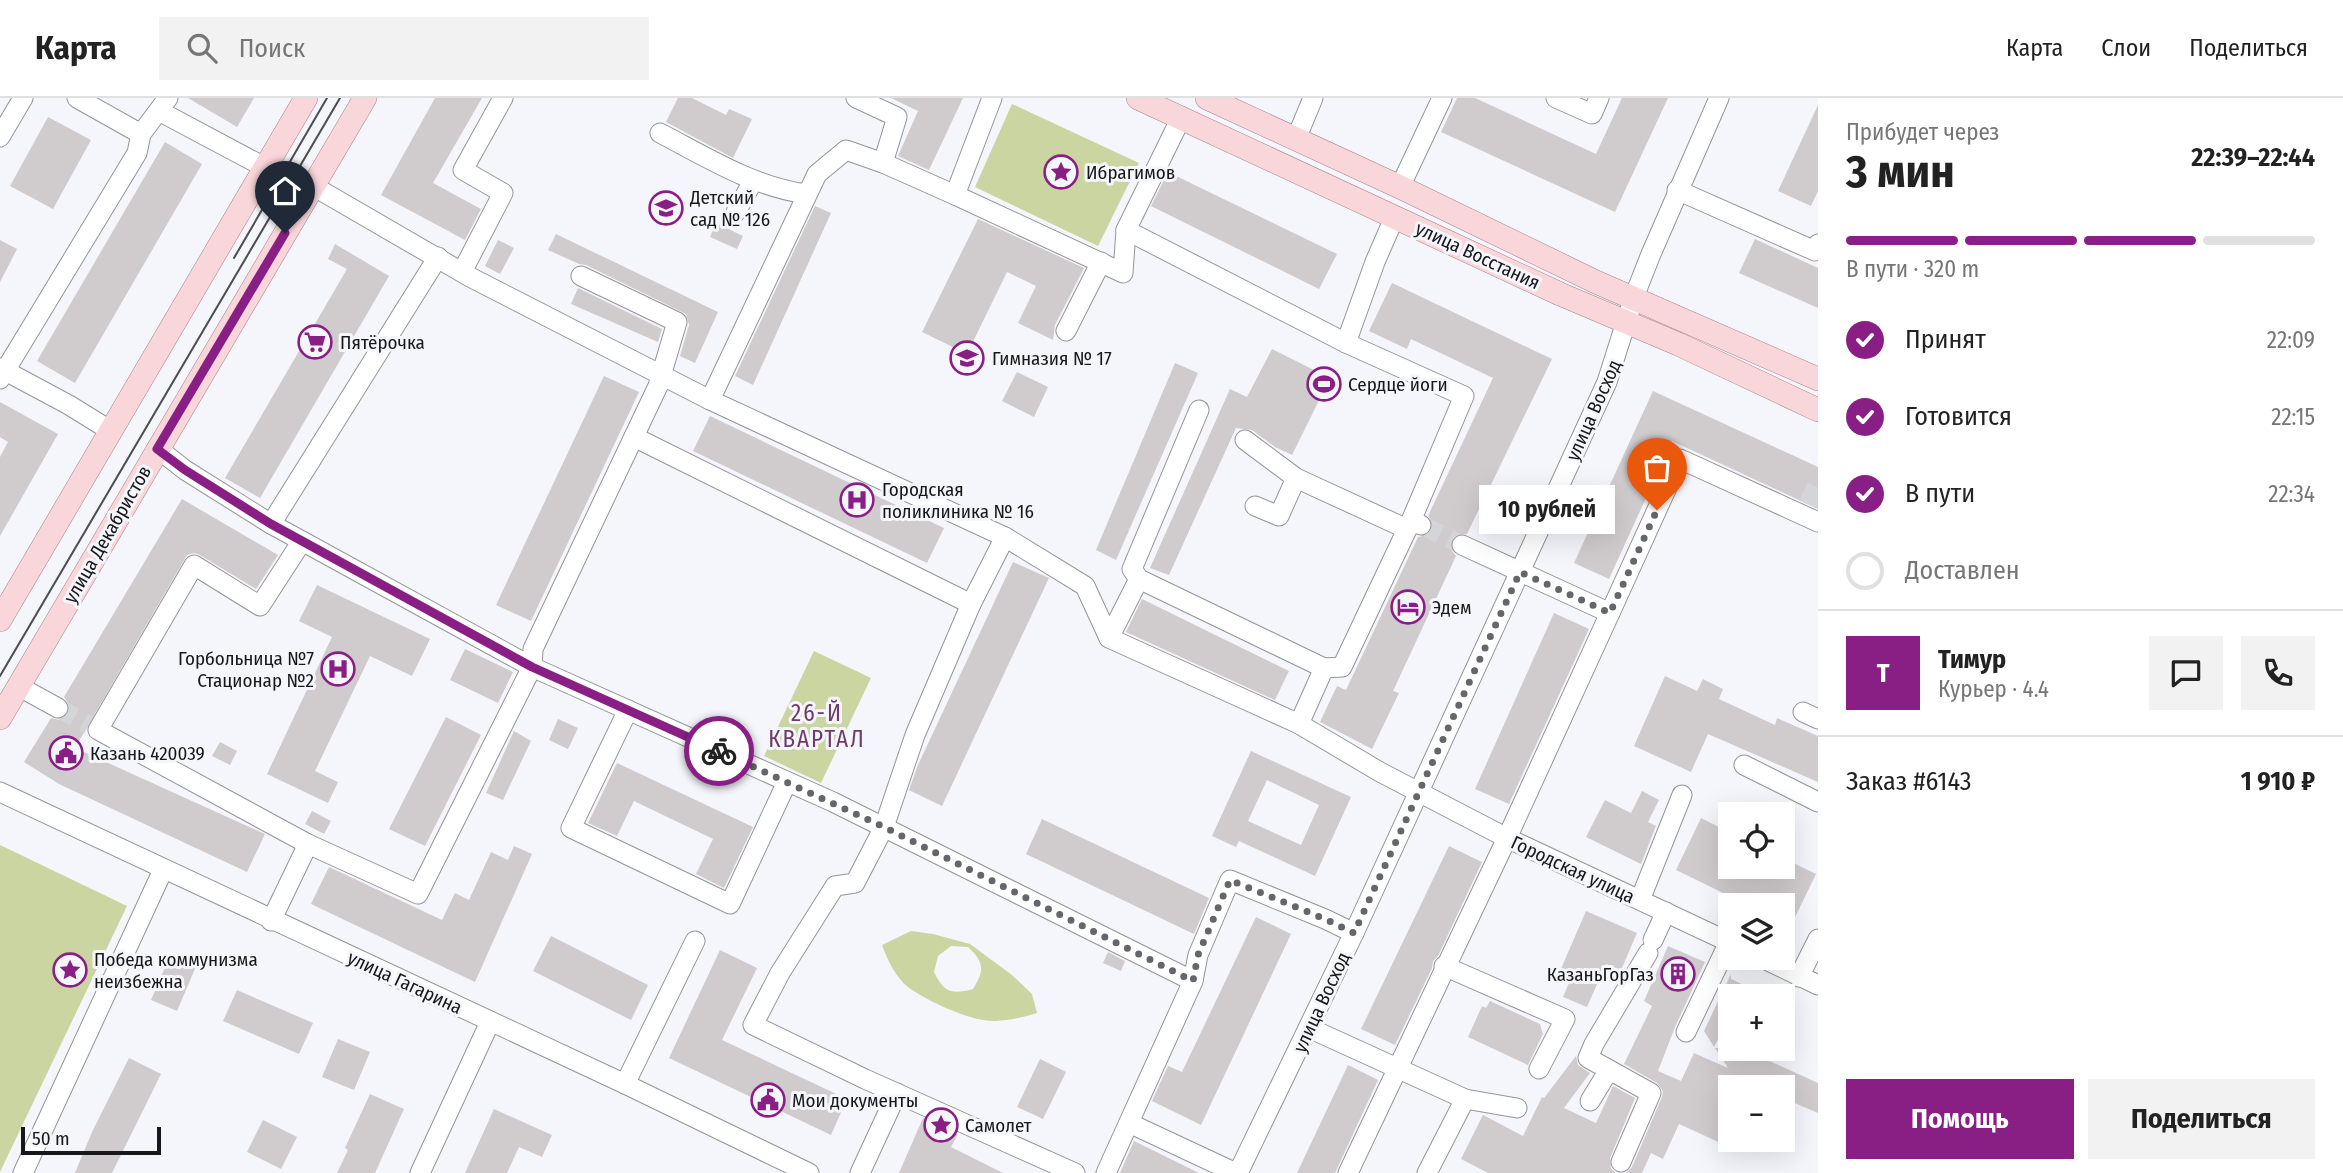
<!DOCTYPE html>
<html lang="ru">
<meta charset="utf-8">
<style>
:root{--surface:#fff;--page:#f2f2f2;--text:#222;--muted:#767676;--line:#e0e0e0;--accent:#891f85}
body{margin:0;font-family:"Fira Sans Condensed",sans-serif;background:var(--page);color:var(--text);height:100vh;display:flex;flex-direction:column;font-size:26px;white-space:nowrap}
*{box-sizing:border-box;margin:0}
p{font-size:23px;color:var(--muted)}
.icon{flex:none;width:38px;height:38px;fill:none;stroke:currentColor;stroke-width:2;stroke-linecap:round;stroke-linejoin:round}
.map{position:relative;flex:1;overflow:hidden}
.drawer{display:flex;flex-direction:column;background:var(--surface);width:525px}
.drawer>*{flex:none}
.fabs{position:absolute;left:1718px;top:704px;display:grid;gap:14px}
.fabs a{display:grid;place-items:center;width:77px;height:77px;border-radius:0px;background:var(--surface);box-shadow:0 7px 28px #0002;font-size:35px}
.scale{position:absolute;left:21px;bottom:18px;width:140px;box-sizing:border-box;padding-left:7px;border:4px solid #18181a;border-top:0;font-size:19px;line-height:24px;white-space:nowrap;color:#18181a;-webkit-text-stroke:5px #f5f6fb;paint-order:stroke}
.pin{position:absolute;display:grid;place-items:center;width:60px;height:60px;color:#fff;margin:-72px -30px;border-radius:50% 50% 50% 0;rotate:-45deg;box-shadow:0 0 7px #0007}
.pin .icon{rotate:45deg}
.courier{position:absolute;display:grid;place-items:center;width:70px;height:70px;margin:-35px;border:5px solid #891f85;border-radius:50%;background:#fff;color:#222;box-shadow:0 2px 9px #0007}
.bubble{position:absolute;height:49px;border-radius:0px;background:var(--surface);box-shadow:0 7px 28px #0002;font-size:23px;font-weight:700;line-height:49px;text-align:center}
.summary em{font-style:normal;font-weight:700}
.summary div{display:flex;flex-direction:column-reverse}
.summary{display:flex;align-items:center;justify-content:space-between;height:119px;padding:0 28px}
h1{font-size:46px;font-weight:700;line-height:52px}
.bar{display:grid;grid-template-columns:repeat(4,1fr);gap:10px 7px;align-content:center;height:84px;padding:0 28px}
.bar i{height:9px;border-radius:5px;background:var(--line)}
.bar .selected{background:var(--accent)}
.bar p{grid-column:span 4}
.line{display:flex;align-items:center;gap:18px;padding:0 28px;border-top:2px solid var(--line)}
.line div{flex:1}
.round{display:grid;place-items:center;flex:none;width:74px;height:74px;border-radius:0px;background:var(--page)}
ol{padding:0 28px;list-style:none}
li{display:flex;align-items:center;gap:21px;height:77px}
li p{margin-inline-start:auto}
li .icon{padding:7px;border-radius:50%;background:var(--accent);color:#fff;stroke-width:4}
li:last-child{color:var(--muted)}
li i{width:38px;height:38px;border:4px solid var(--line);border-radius:50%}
.primary-button{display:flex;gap:14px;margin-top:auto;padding:14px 28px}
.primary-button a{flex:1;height:80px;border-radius:0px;background:var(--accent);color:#fff;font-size:28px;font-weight:700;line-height:80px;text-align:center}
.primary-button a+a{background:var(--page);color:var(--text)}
header{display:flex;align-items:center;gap:42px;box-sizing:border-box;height:98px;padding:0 35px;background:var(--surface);border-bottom:2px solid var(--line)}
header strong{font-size:33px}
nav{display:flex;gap:38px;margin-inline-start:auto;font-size:24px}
.search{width:490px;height:63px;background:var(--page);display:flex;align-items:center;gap:18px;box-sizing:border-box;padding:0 24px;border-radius:0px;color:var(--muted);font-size:26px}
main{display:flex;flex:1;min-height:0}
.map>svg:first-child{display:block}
.green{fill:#cbd5a2;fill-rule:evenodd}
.building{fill:#d0cbcc;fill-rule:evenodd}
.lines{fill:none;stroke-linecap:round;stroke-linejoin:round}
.minor-tunnel{stroke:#d4d5d9;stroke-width:19;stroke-dasharray:19 10;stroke-linecap:butt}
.minor-casing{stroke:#939599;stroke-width:21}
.major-casing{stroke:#a88187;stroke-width:24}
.minor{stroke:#fff;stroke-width:19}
.major{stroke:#f9d6da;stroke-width:23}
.tram{stroke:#4c4d4f;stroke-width:2}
.done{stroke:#656669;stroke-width:7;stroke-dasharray:0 12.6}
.route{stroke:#891f85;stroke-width:9}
.labels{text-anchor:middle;stroke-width:6;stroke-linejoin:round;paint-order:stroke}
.poi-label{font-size:19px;fill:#18181a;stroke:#f5f6fb;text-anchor:start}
.street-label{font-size:19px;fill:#18181a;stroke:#f5f6fb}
.quarter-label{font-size:23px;letter-spacing:2px;fill:#703b6c;stroke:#f5f6fb}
</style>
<header>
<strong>Карта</strong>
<div class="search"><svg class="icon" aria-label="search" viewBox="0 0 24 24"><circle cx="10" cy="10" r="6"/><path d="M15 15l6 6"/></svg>Поиск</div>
<nav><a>Карта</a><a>Слои</a><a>Поделиться</a></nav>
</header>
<main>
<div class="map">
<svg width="1818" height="1075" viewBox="0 0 1818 1075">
<rect width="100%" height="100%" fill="#f5f6fb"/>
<g class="green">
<path d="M1012 6 1139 65 1098 148 975 89Z"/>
<path d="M814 553 871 580 821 685 764 658Z"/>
<path d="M0 747 127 808 0 1074Z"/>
<path d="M911 833 933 836 970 846 1012 877 1032 896 1037 915C1020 920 1002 925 983 922 963 919 925 902 908 889 896 880 887 861 882 847ZM951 848 968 849C984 864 985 872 973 891 951 897 944 894 934 874L938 858Z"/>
</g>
<g class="building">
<path d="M188 0H254L237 29Z"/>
<path d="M435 0H482L433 85 481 111 465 142 381 97Z"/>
<path d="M678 0H692L726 17 729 11 752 21 733 60 666 24Z"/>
<path d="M891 0H963L929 72 898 58 918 13Z"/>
<path d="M1457 0H1475L1596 56 1622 0H1668L1615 114 1441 34Z"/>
<path d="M1818 7V93L1811 108 1778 93Z"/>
<path d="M48 19 91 42 53 111 10 88Z"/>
<path d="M165 44 202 66 75 285 37 263Z"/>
<path d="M1168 74 1337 156 1319 191 1151 108Z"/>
<path d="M815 108 831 115 753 287 735 278Z"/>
<path d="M978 121 1084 170 1055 227 1053 242 1018 225 1036 188 1007 174 967 256 922 234Z"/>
<path d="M716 125 743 138 737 151 710 139Z"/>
<path d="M556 136 718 214 695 265 680 258 689 227 686 216 586 167 579 166 548 152Z"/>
<path d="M1755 141 1818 170V210L1739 175Z"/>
<path d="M0 142 17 151 0 184Z"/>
<path d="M498 142 514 150 500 176 485 168Z"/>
<path d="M335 146 389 178 260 400 225 380 347 171 328 161Z"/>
<path d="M1392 185 1552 261 1467 436 1456 437 1451 443 1452 453 1456 458 1393 593 1399 595 1372 651 1320 624 1337 588 1346 592 1418 439 1428 437 1432 432 1433 425 1428 418 1493 280 1411 241 1407 251 1369 233Z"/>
<path d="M578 190 662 231 658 244 571 206Z"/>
<path d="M1272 251 1330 280 1292 357 1275 349 1252 332 1236 330 1169 477 1150 470 1230 291 1247 299Z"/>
<path d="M1175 265 1198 275 1116 462 1096 452Z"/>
<path d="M1017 274 1048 289 1034 319 1002 303Z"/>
<path d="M604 278 639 294 531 523 496 507Z"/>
<path d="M1653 293 1818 369V411L1672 343 1609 481 1574 465Z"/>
<path d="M0 304 58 336 0 438V359L8 344 0 339Z"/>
<path d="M710 318 944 430 927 465 693 353Z"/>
<path d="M182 401 278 457 256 491 200 457 194 455 187 457 75 650 265 736 247 774 59 686 24 664 51 620 59 622 68 616 70 609 64 599Z"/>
<path d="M1013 464 1049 480 942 708 909 692 918 667Z"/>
<path d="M317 487 430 541 412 578 370 558 315 673 338 684 328 705 267 676 332 539 299 523Z"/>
<path d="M1142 501 1289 573 1275 602 1126 534Z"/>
<path d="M1554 515 1589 531 1509 706 1475 691Z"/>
<path d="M465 551 513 574 498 605 450 582Z"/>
<path d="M1665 578 1697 593 1703 581 1723 591 1719 601 1775 627 1777 620 1818 638V684L1708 636 1691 674 1634 648Z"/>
<path d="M446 619 481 637 425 748 389 731Z"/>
<path d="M558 621 578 630 568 651 549 642Z"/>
<path d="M514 633 531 643 503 702 486 695Z"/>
<path d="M220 644 237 653 230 667 212 658Z"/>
<path d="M1251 653 1351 699 1315 778 1239 743 1236 749 1212 738ZM1267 682 1319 707 1301 747 1248 723Z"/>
<path d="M617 665 753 729 724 790 696 776 713 741 634 703 617 738 588 725Z"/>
<path d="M1642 693 1659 702 1648 724 1656 728 1641 766 1586 739 1605 702 1631 715Z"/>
<path d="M312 713 331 723 324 736 305 726Z"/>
<path d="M1701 720 1731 735V768H1783V760L1816 776 1783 844V807H1748L1676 772Z"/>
<path d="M1042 721 1209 800 1194 836 1026 756Z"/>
<path d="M514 748 532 756 475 884 311 806 329 769 442 822 455 795 469 802 491 754 508 762Z"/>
<path d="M1449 748 1482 764 1438 858 1433 863 1432 870 1395 947 1361 931Z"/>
<path d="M1586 813 1637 835 1621 872 1606 866 1587 909 1563 899 1569 885 1557 880Z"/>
<path d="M1256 819 1291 836 1201 1027 1152 1003 1168 968 1182 974Z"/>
<path d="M551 838 648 887 631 922 533 873Z"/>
<path d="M1668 848 1705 864 1675 929 1658 973 1681 983 1694 955 1728 970 1715 950H1741L1818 985V1015L1783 1000V989H1731V1034L1725 1047 1679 1026 1663 1061 1651 1055 1642 1075H1626L1632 1069 1662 999 1663 993 1657 985 1624 966 1652 908 1644 903Z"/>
<path d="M720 852 757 870 722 942 847 1001 831 1037 669 960Z"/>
<path d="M1108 854 1125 863 1121 873 1103 865Z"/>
<path d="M171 855 197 866 177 913 151 902Z"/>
<path d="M1731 876V881L1768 898H1731V916L1714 949 1704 933Z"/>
<path d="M237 892 313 925 299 956 223 923Z"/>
<path d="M1490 903 1540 926 1543 936 1528 967 1468 939 1482 908 1486 910Z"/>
<path d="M338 941 370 954 354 992 322 979Z"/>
<path d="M1576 958 1578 967 1590 975 1564 1010 1596 1025 1613 988 1635 1000 1610 1060 1611 1071 1616 1075H1488L1461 1061 1483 1017 1523 1038 1542 999 1544 1000Z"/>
<path d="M129 960 161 976 112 1075H75L92 1034Z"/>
<path d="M1040 961 1066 974 1043 1021 1017 1009Z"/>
<path d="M1348 967 1378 982 1335 1075H1297Z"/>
<path d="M370 996 404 1011 375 1075H337L348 1052 345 1050Z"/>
<path d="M494 1011 552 1037 542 1059 519 1049 507 1075H465Z"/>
<path d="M923 1020 958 1036 951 1049 1003 1075H899Z"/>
<path d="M263 1022 297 1039 281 1071 247 1054Z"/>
<path d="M1134 1043 1199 1075H1120Z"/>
</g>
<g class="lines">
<g class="minor-tunnel">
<path d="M1808 406 1818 385"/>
<path d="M1423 428 1462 447"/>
<path d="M58 610 89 627"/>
</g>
<defs>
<g id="minor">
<path d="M77 0 141 36 168 0"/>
<path d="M856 0 897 19 883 65"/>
<path d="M1556 0 1592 16 1599 0"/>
<path d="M159 13 266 70"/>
<path d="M660 35C708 60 752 88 806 96"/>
<path d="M0 39 23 0"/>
<path d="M1296 41 1313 0"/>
<path d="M313 88 470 179 710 302 1005 439 1085 488 1109 540"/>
<path d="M1400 89 1442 0"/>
<path d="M1677 92 1815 153 1818 146"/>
<path d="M955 97 1123 175 1126 132 1181 20"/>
<path d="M736 114 753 83"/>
<path d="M1395 118 1375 164 1346 245 1464 298 1411 423"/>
<path d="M1126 132 1346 245"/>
<path d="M462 174 503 95 463 72 503 0"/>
<path d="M1066 233 1101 164"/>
<path d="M0 270 69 307 111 333"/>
<path d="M0 281 137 55 141 36"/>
<path d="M710 302 817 76 846 52 883 65 955 97 992 0"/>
<path d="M1199 312 1132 471 1139 481 1324 570"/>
<path d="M634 339 971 506"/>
<path d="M1245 342 1296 380 1407 431"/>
<path d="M157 350 185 372 271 426 532 569 533 551 658 288 677 224 581 178"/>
<path d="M1255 408 1279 418 1296 380"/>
<path d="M271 426 438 159"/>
<path d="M1005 439 971 506 915 637 884 729 855 785 835 788 780 875 753 927 865 981 1075 1075"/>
<path d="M302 443 260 508 194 467 98 632 308 746 418 796 532 569 833 704 1193 883 1106 1075"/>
<path d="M1462 447 1610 515 1680 361 1818 424"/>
<path d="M1139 481 1109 540 1299 626 1380 674 1507 740 1731 845"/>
<path d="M18 588 58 610"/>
<path d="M628 612 571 730 730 806 787 684"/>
<path d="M1803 614 1818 621"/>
<path d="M1299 626 1324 570 1342 569 1411 423 1421 427"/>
<path d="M1744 667 1818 704"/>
<path d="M0 694 625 986 809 1075"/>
<path d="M1640 802 1682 697"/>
<path d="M271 823 308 746"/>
<path d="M1653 842 1666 814"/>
<path d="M1760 859 1818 887"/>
<path d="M1444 868 1565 921 1539 971"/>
<path d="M1799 879 1818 841"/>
<path d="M1193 883 1198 857 1230 782 1325 821 1354 835"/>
<path d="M1309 930 1465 1001 1517 1010"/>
<path d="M1686 934 1729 844"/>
<path d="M625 986 695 843"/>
<path d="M1590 1003 1609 972"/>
<path d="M1129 1025 1236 1075"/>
<path d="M1621 1064 1651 995 1588 960 1594 946 1648 855"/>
<path d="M23 1075 163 772"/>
<path d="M420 1075 490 924"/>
<path d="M860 1075 897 995"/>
<path d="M1238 1075 1354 835 1607 284 1634 199 1651 156 1719 0"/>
<path d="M1348 1075 1507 740 1610 515"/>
<path d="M1427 1075 1465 1001"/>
</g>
<g id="major">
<path d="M1138 0 1560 196 1678 246 1818 312"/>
<path d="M1207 0 1400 89 1596 184 1818 281"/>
<path d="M0 522 306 0"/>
<path d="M0 620 365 0"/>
</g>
</defs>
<use href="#minor" class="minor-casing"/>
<use href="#major" class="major-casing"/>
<use href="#minor" class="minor"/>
<use href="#major" class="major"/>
<g class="tram">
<path d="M234 160 327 0"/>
<path d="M0 578 340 0"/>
</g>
</g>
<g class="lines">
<path class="done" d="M719 653 884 729 1193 883 1198 857 1230 782 1325 821 1354 835 1520 474 1610 515 1657 412"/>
<path class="route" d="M285 135 157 351 185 372 271 426 532 569 719 653"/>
</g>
<defs>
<symbol id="sight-ring" viewBox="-11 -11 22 22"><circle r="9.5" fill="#f5f6fb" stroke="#891f85" stroke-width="1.5"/><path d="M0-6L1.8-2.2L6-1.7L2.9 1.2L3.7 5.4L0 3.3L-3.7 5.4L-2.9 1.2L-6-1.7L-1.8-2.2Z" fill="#891f85"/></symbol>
<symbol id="school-ring" viewBox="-11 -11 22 22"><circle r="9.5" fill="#f5f6fb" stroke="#891f85" stroke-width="1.5"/><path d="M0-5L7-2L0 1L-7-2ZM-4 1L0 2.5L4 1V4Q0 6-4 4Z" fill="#891f85"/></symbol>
<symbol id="supermarket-ring" viewBox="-11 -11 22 22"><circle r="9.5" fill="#f5f6fb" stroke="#891f85" stroke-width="1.5"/><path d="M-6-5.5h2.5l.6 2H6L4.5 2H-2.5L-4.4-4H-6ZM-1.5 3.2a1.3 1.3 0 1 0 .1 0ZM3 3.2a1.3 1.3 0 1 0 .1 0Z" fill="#891f85"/></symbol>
<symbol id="stadium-ring" viewBox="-11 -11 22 22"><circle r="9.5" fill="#f5f6fb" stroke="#891f85" stroke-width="1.5"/><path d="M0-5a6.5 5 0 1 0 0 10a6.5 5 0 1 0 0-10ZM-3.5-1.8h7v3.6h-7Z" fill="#891f85"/></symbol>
<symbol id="hospital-ring" viewBox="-11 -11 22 22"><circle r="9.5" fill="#f5f6fb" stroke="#891f85" stroke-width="1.5"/><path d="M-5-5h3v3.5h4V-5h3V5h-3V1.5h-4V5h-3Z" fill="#891f85"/></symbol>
<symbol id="hotel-ring" viewBox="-11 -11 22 22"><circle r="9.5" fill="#f5f6fb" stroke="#891f85" stroke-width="1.5"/><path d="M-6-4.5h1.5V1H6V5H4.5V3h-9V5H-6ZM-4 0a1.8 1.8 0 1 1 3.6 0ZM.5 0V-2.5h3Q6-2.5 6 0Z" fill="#891f85"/></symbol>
<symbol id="civic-ring" viewBox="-11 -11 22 22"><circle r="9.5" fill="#f5f6fb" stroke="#891f85" stroke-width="1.5"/><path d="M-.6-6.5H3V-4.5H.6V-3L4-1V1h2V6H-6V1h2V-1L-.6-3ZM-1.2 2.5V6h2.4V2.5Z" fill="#891f85"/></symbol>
<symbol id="building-ring" viewBox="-11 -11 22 22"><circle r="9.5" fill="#f5f6fb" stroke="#891f85" stroke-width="1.5"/><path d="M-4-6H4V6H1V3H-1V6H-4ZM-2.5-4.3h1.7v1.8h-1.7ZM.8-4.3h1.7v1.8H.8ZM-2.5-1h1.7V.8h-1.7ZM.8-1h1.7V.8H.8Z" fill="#891f85"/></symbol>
</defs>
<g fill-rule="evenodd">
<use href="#sight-ring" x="1042" y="55" width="38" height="38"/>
<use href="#school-ring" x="647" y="91" width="38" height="38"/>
<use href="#supermarket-ring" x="296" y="225" width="38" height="38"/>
<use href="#school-ring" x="948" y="241" width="38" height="38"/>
<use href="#stadium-ring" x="1305" y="267" width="38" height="38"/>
<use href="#hospital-ring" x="838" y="383" width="38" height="38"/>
<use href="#hotel-ring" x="1389" y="490" width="38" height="38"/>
<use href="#hospital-ring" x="319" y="552" width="38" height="38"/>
<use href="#civic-ring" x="47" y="636" width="38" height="38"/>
<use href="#sight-ring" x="51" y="853" width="38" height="38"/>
<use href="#building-ring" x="1659" y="857" width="38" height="38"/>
<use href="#civic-ring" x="749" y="983" width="38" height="38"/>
<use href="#sight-ring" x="922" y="1008" width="38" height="38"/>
</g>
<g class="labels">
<g class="poi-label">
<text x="1086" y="81">Ибрагимов</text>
<text x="690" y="106">Детский<tspan x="690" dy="22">сад № 126</tspan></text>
<text x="340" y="251">Пятёрочка</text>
<text x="992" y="267">Гимназия № 17</text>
<text x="1348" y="293">Сердце йоги</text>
<text x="882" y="398">Городская<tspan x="882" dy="22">поликлиника № 16</tspan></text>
<text x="1432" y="516">Эдем</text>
<text x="314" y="567" text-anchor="end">Горбольница №7<tspan x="314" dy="22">Стационар №2</tspan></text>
<text x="90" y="662">Казань 420039</text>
<text x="94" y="868">Победа коммунизма<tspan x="94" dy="22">неизбежна</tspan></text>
<text x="1654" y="883" text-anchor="end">КазаньГорГаз</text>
<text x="792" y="1009">Мои документы</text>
<text x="965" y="1034">Самолет</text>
</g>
<g class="street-label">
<text transform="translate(1478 157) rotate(25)" y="7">улица Восстания</text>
<text transform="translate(1593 312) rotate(-66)" y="7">улица Восход</text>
<text transform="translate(107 436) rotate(-60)" y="7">улица Декабристов</text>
<text transform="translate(1573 771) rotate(25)" y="7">Городская улица</text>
<text transform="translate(405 884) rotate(25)" y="7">улица Гагарина</text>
<text transform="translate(1321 904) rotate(-65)" y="7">улица Восход</text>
</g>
<g class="quarter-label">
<text x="817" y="623">26-Й<tspan x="817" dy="26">КВАРТАЛ</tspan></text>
</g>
</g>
</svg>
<div class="fabs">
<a><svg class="icon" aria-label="locate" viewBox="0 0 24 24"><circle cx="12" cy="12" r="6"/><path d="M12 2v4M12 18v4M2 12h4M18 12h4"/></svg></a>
<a><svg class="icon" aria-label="layers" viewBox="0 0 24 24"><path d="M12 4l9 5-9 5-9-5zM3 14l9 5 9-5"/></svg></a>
<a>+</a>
<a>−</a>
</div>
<div class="scale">50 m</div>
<div class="pin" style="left:1657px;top:412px;background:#ea580c"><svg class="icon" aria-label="bag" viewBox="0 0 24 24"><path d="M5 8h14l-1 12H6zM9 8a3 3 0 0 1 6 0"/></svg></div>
<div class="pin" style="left:285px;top:135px;background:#1f2937"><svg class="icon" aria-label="home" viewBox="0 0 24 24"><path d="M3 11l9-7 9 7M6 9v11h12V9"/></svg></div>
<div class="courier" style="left:719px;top:653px"><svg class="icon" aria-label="bike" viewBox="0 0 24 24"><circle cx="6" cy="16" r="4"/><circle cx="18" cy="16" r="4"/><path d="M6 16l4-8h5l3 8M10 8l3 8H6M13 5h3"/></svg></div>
<div class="bubble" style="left:1479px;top:387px;width:136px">10 рублей</div>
</div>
<section class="drawer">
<div class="summary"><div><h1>3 мин</h1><p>Прибудет через</p></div><em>22:39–22:44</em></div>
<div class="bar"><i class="selected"></i><i class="selected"></i><i class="selected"></i><i></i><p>В пути · 320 m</p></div>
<ol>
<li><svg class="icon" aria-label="check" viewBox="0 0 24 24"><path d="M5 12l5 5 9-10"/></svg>Принят<p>22:09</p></li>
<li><svg class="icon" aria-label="check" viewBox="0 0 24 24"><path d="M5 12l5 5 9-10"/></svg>Готовится<p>22:15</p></li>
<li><svg class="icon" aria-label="check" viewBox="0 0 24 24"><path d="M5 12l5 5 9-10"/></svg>В пути<p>22:34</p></li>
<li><i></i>Доставлен</li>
</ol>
<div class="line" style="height:126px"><b class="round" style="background:var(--accent);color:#fff">Т</b><div><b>Тимур</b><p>Курьер · 4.4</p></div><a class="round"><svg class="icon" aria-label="chat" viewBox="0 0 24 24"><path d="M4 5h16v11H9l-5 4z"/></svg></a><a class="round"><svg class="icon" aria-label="phone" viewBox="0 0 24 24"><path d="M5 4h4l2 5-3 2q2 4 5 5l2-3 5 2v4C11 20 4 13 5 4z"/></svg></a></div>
<div class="line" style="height:91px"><div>Заказ #6143</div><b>1 910 ₽</b></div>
<div class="primary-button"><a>Помощь</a><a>Поделиться</a></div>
</section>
</main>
